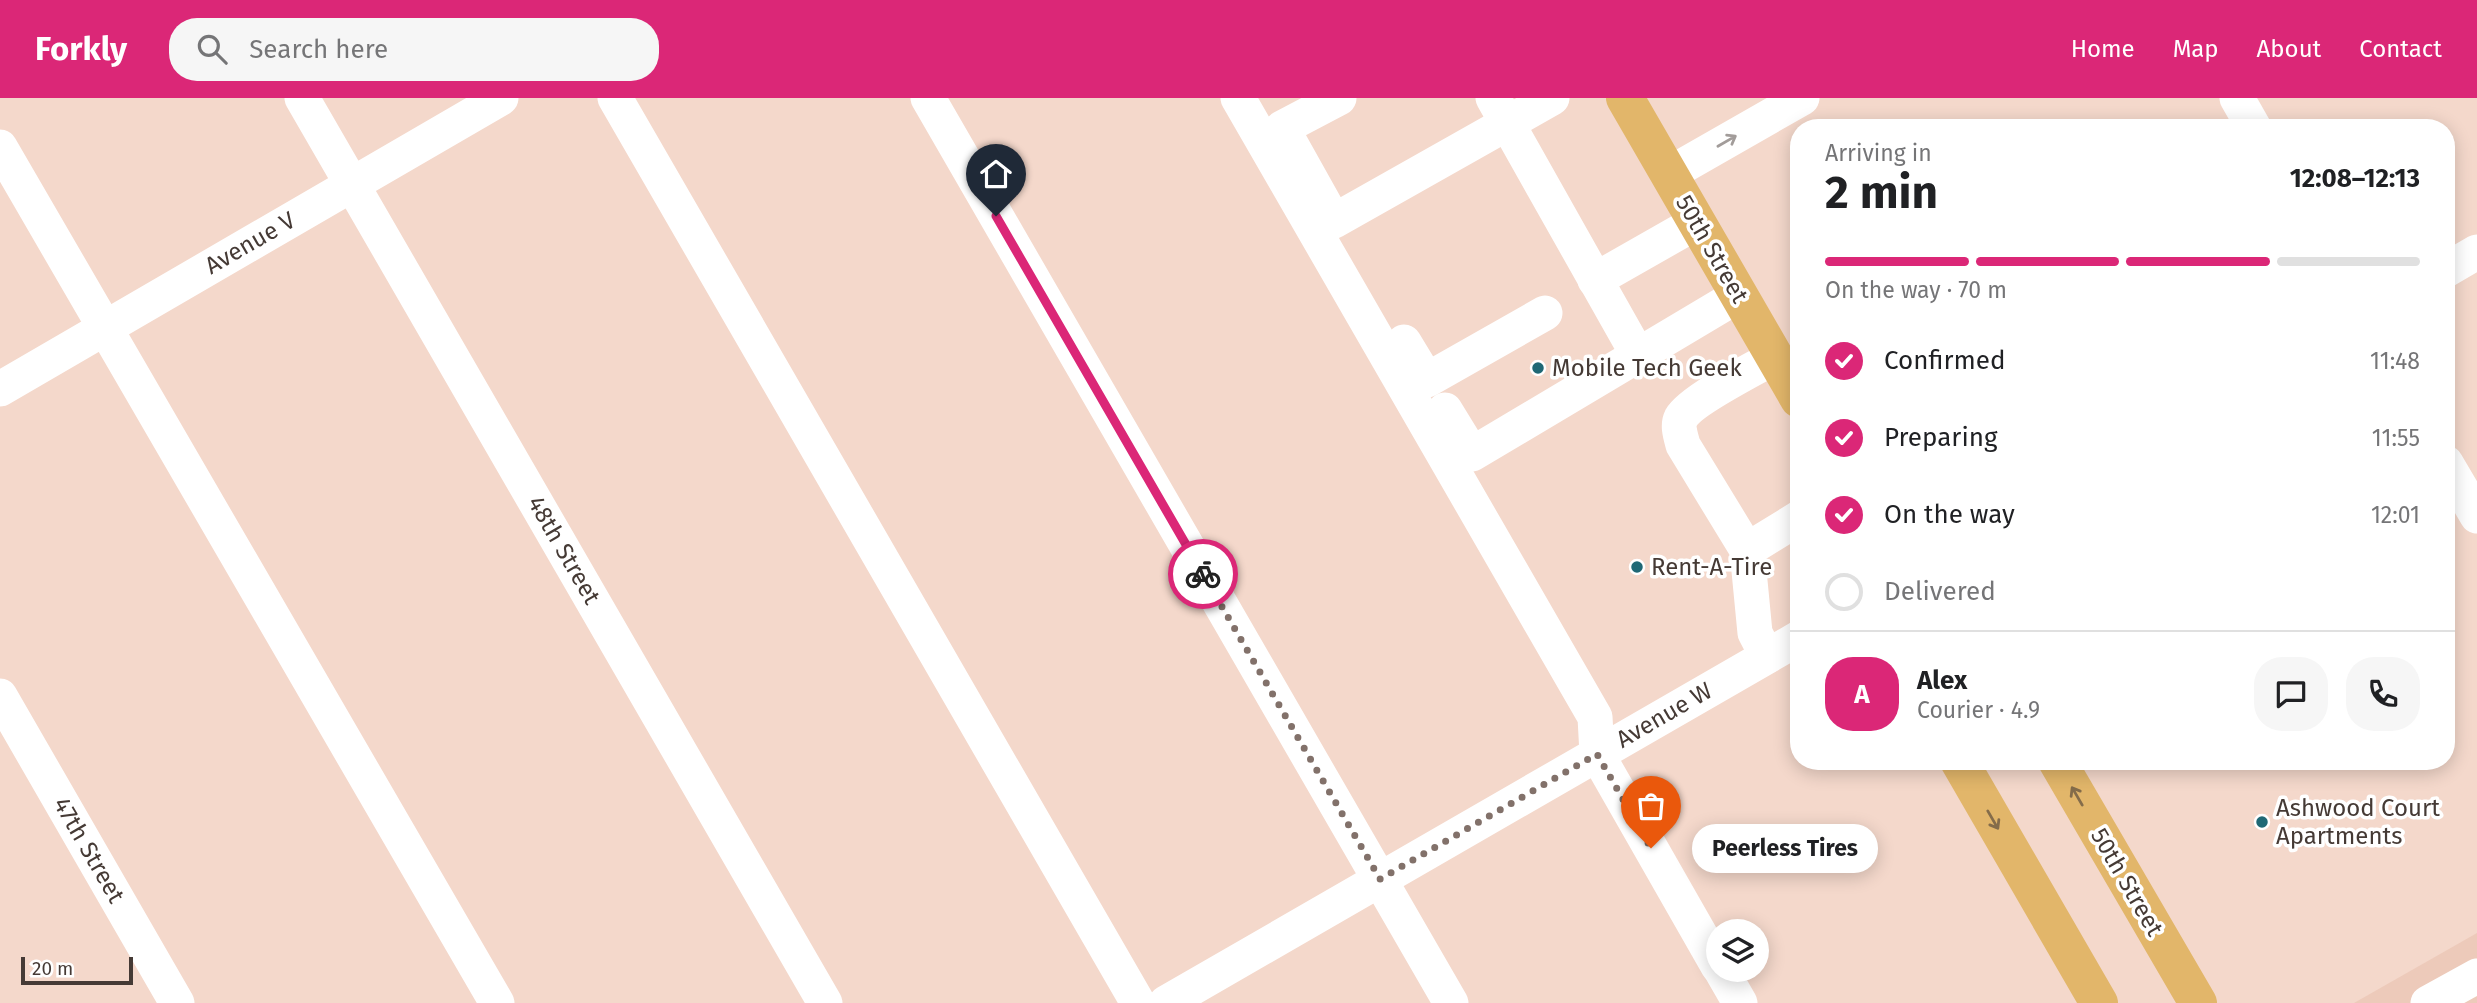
<!DOCTYPE html>
<meta charset="utf-8">
<style>
:root{--surface:#fff;--page:#f6f6f6;--text:#202124;--muted:#757577;--line:#e0e0e0;--accent:#db2777}
body{margin:0;font-family:"Fira Sans",sans-serif;background:var(--page);color:var(--text);height:100vh;display:flex;flex-direction:column;font-size:26px;white-space:nowrap}
*{box-sizing:border-box;margin:0}
p{font-size:23px;color:var(--muted)}
.icon{flex:none;width:38px;height:38px;fill:none;stroke:currentColor;stroke-width:2;stroke-linecap:round;stroke-linejoin:round}
.map{position:relative;flex:1;overflow:hidden}
.details{position:absolute;left:1790px;top:21px;width:665px;height:651px;display:flex;flex-direction:column;background:var(--surface);border-radius:28px;box-shadow:0 4px 18px #0003}
.details>*{flex:none}
.fabs{position:absolute;left:1706px;top:821px;display:grid;gap:14px}
.fabs a{display:grid;place-items:center;width:63px;height:63px;border-radius:50%;background:var(--surface);box-shadow:0 4px 18px #0003;font-size:35px}
.scale{position:absolute;left:21px;bottom:18px;width:112px;box-sizing:border-box;padding-left:7px;border:4px solid #453a35;border-top:0;font-size:19px;line-height:24px;white-space:nowrap;color:#453a35;-webkit-text-stroke:5px #fff;paint-order:stroke}
.pin{position:absolute;display:grid;place-items:center;width:60px;height:60px;color:#fff;margin:-72px -30px;border-radius:50% 50% 50% 0;rotate:-45deg;box-shadow:0 0 7px #0007}
.pin .icon{rotate:45deg}
.courier{position:absolute;display:grid;place-items:center;width:70px;height:70px;margin:-35px;border:5px solid #db2777;border-radius:50%;background:#fff;color:#222;box-shadow:0 2px 9px #0007}
.bubble{position:absolute;height:49px;border-radius:24px;background:var(--surface);box-shadow:0 4px 18px #0003;font-size:23px;font-weight:700;line-height:49px;text-align:center}
.head em{font-style:normal;font-weight:700}
.head div{display:flex;flex-direction:column-reverse}
.head{display:flex;align-items:center;justify-content:space-between;height:119px;padding:0 35px}
h1{font-size:46px;font-weight:700;line-height:52px}
.bar{display:grid;grid-template-columns:repeat(4,1fr);gap:10px 7px;align-content:center;height:84px;padding:0 35px}
.bar i{height:9px;border-radius:5px;background:var(--line)}
.bar .selected{background:var(--accent)}
.bar p{grid-column:span 4}
.line{display:flex;align-items:center;gap:18px;padding:0 35px;border-top:2px solid var(--line)}
.line div{flex:1}
.round{display:grid;place-items:center;flex:none;width:74px;height:74px;border-radius:28px;background:var(--page)}
ol{padding:0 35px;list-style:none}
li{display:flex;align-items:center;gap:21px;height:77px}
li p{margin-inline-start:auto}
li .icon{padding:7px;border-radius:50%;background:var(--accent);color:#fff;stroke-width:4}
li:last-child{color:var(--muted)}
li i{width:38px;height:38px;border:4px solid var(--line);border-radius:50%}
header{display:flex;align-items:center;gap:42px;box-sizing:border-box;height:98px;padding:0 35px;background:var(--accent);color:#fff}
header strong{font-size:33px}
nav{display:flex;gap:38px;margin-inline-start:auto;font-size:24px}
.search{width:490px;height:63px;background:var(--page);display:flex;align-items:center;gap:18px;box-sizing:border-box;padding:0 24px;border-radius:28px;color:var(--muted);font-size:26px}
.map>svg:first-child{display:block}
.built{fill:#edcaba}
.lines{fill:none;stroke-linecap:round;stroke-linejoin:round}
.minor{stroke:#fff;stroke-width:35}
.major{stroke:#e2b66a;stroke-width:38}
.oneway{stroke:#a29c9a}
.oneway2{stroke:#846c4a}
.done{stroke:#82716a;stroke-width:7;stroke-dasharray:0 12.6}
.route{stroke:#db2777;stroke-width:9}
.poi-dot{fill:#1f6875;stroke:#fff;stroke-width:2.5}
.labels{text-anchor:middle;stroke-width:7;stroke-linejoin:round;paint-order:stroke}
.street-label{font-size:24px;fill:#453a35;stroke:#fff}
.poi-label{font-size:24px;fill:#453a35;stroke:#fff;text-anchor:start}
</style>
<header>
<strong>Forkly</strong>
<div class="search"><svg class="icon" aria-label="search" viewBox="0 0 24 24"><circle cx="10" cy="10" r="6"/><path d="M15 15l6 6"/></svg>Search here</div>
<nav><a>Home</a><a>Map</a><a>About</a><a>Contact</a></nav>
</header>
<div class="map">
<svg width="2477" height="905" viewBox="0 0 2477 905">
<rect width="100%" height="100%" fill="#f4d8cb"/>
<path class="built" d="M2477 835V905H2354Z"/>
<g class="lines">
<g class="minor">
<path d="M302 0 825 905"/>
<path d="M615 0 1138 905"/>
<path d="M928 0 1451 905"/>
<path d="M1238 0 1595 619 1597 656 1718 868"/>
<path d="M1339 0 1282 30 1334 123 1552 0"/>
<path d="M1493 0 1639 259"/>
<path d="M2237 0 2254 30"/>
<path d="M0 49 497 905"/>
<path d="M1669 76 1802 0"/>
<path d="M2446 172 2477 154"/>
<path d="M1595 182 1697 124"/>
<path d="M1404 244 1427 282 1545 215"/>
<path d="M1775 259C1755 270 1690 303 1681 320 1677 328 1681 339 1683 347L1747 452 1799 420"/>
<path d="M0 291 501 0"/>
<path d="M1445 312 1472 356 1739 197"/>
<path d="M2446 365 2477 418"/>
<path d="M1747 452 1755 535 1767 558"/>
<path d="M0 598 177 905"/>
<path d="M1721 872 1740 905"/>
<path d="M1166 905 1799 540"/>
<path d="M2428 905 2477 878"/>
</g>
<g class="major">
<path d="M1625 0 1799 301"/>
<path d="M1959 663 2099 905"/>
<path d="M2057 663 2198 905"/>
</g>
</g>
<defs><path id="oneway-shaft" d="M-6 0H5M1.5-3L5.5 0L1.5 3" fill="none" stroke-width="1.6" stroke-linecap="round" stroke-linejoin="round" transform="scale(1.75)"/></defs>
<use class="oneway" href="#oneway-shaft" transform="translate(1727 43) rotate(-30)"/>
<g class="oneway2">
<use href="#oneway-shaft" transform="translate(2077 698) rotate(-120)"/>
<use href="#oneway-shaft" transform="translate(1993 722) rotate(60)"/>
</g>
<g class="lines">
<path class="done" d="M1203 476 1380 781 1597 656 1651 750"/>
<path class="route" d="M996 118 1203 476"/>
</g>
<g class="poi-dot">
<circle cx="1538" cy="270" r="7"/>
<circle cx="1637" cy="469" r="7"/>
<circle cx="2262" cy="724" r="7"/>
</g>
<g class="labels">
<g class="street-label">
<text transform="translate(250 145) rotate(-30)" y="8">Avenue V</text>
<text transform="translate(1712 151) rotate(60)" y="8">50th Street</text>
<text transform="translate(564 452) rotate(60)" y="8">48th Street</text>
<text transform="translate(1664 617) rotate(-30)" y="8">Avenue W</text>
<text transform="translate(89 752) rotate(60)" y="8">47th Street</text>
<text transform="translate(2127 784) rotate(60)" y="8">50th Street</text>
</g>
<g class="poi-label">
<text x="1552" y="278">Mobile Tech Geek</text>
<text x="1651" y="477">Rent-A-Tire</text>
<text x="2276" y="718">Ashwood Court<tspan x="2276" dy="28">Apartments</tspan></text>
</g>
</g>
</svg>
<div class="fabs">
<a><svg class="icon" aria-label="layers" viewBox="0 0 24 24"><path d="M12 4l9 5-9 5-9-5zM3 14l9 5 9-5"/></svg></a>
</div>
<div class="scale">20 m</div>
<div class="pin" style="left:1651px;top:750px;background:#ea580c"><svg class="icon" aria-label="bag" viewBox="0 0 24 24"><path d="M5 8h14l-1 12H6zM9 8a3 3 0 0 1 6 0"/></svg></div>
<div class="pin" style="left:996px;top:118px;background:#1f2937"><svg class="icon" aria-label="home" viewBox="0 0 24 24"><path d="M3 11l9-7 9 7M6 9v11h12V9"/></svg></div>
<div class="courier" style="left:1203px;top:476px"><svg class="icon" aria-label="bike" viewBox="0 0 24 24"><circle cx="6" cy="16" r="4"/><circle cx="18" cy="16" r="4"/><path d="M6 16l4-8h5l3 8M10 8l3 8H6M13 5h3"/></svg></div>
<div class="bubble" style="left:1692px;top:726px;width:186px">Peerless Tires</div>
<section class="details">
<div class="head"><div><h1>2 min</h1><p>Arriving in</p></div><em>12:08–12:13</em></div>
<div class="bar"><i class="selected"></i><i class="selected"></i><i class="selected"></i><i></i><p>On the way · 70 m</p></div>
<ol>
<li><svg class="icon" aria-label="check" viewBox="0 0 24 24"><path d="M5 12l5 5 9-10"/></svg>Confirmed<p>11:48</p></li>
<li><svg class="icon" aria-label="check" viewBox="0 0 24 24"><path d="M5 12l5 5 9-10"/></svg>Preparing<p>11:55</p></li>
<li><svg class="icon" aria-label="check" viewBox="0 0 24 24"><path d="M5 12l5 5 9-10"/></svg>On the way<p>12:01</p></li>
<li><i></i>Delivered</li>
</ol>
<div class="line" style="height:126px"><b class="round" style="background:var(--accent);color:#fff">A</b><div><b>Alex</b><p>Courier · 4.9</p></div><a class="round"><svg class="icon" aria-label="chat" viewBox="0 0 24 24"><path d="M4 5h16v11H9l-5 4z"/></svg></a><a class="round"><svg class="icon" aria-label="phone" viewBox="0 0 24 24"><path d="M5 4h4l2 5-3 2q2 4 5 5l2-3 5 2v4C11 20 4 13 5 4z"/></svg></a></div>
</section>
</div>
